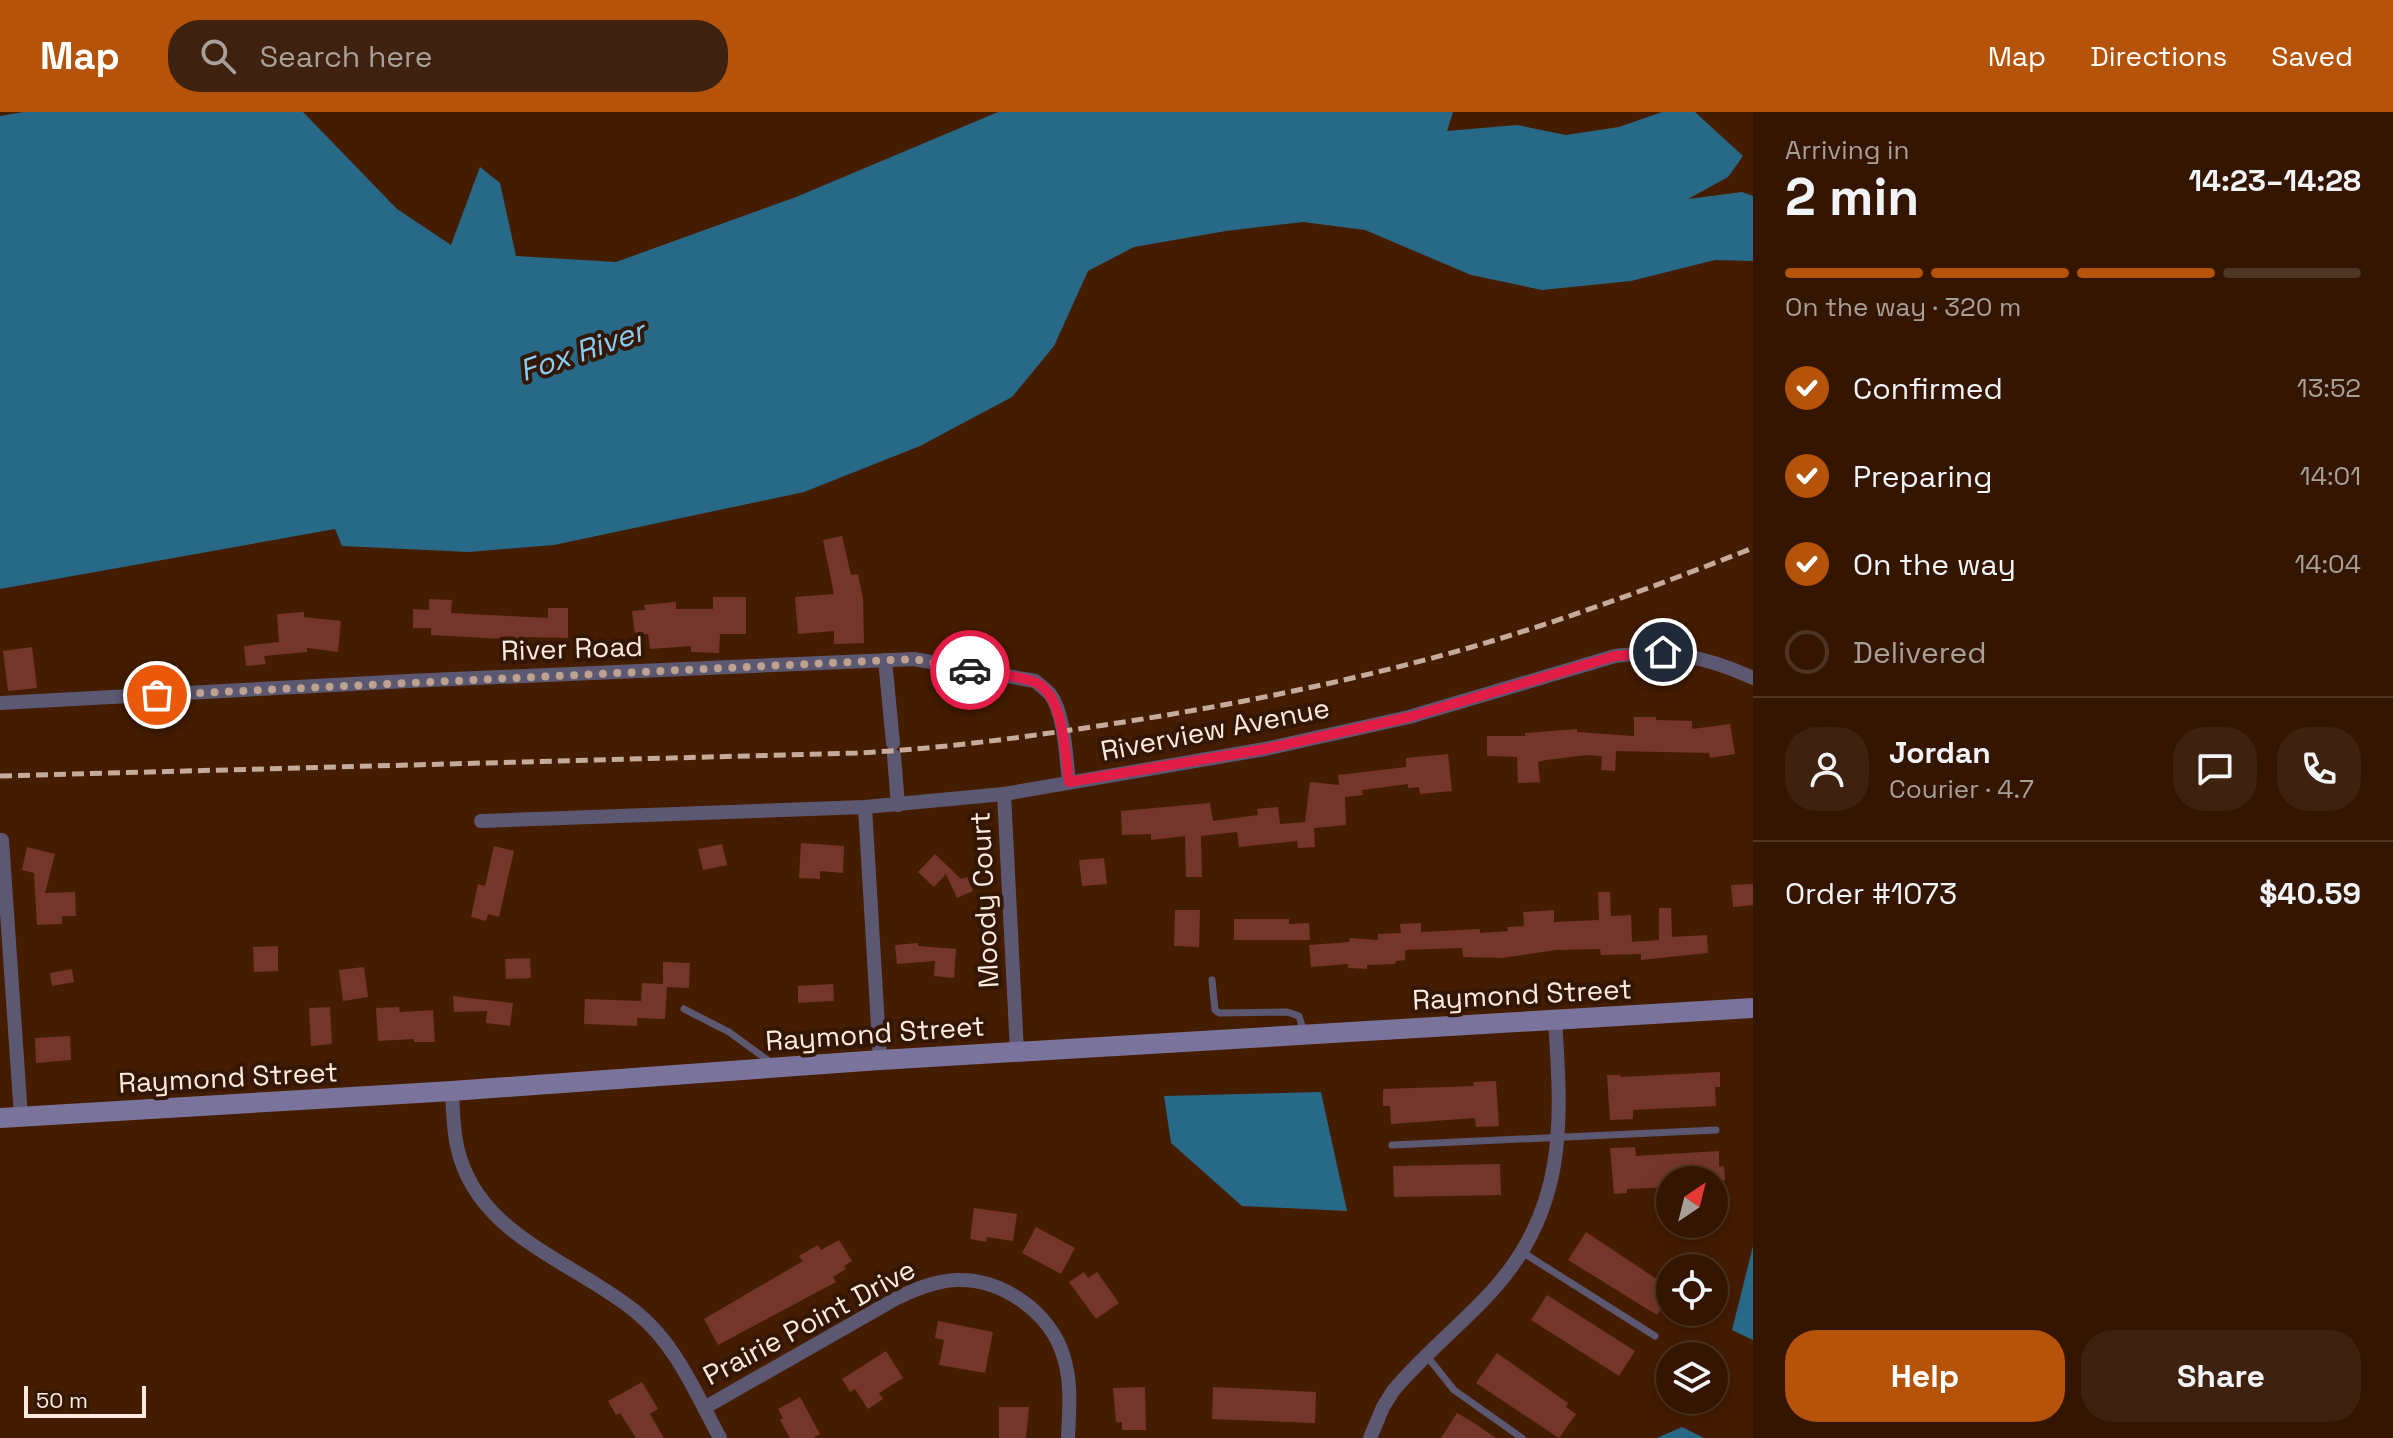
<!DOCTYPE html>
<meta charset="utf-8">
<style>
:root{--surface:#331500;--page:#3e220f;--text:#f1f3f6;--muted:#a99f99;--line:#4e3422;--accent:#b45309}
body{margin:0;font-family:"Space Grotesk",sans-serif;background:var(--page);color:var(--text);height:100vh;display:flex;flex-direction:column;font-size:30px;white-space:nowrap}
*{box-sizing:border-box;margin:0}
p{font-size:26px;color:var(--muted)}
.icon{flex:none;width:44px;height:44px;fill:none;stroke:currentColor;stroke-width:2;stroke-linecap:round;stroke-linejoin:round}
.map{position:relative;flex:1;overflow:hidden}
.sheet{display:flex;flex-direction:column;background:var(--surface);width:640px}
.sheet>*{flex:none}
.needle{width:52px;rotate:35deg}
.fabs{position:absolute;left:1656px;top:1054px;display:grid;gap:16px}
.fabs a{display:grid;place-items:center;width:72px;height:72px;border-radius:50%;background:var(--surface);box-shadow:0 4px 20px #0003,0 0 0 2px var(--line);font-size:40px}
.scale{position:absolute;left:24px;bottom:20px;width:122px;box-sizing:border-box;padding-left:8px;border:4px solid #feeade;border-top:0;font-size:22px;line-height:28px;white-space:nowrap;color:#feeade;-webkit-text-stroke:6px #331704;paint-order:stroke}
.pin{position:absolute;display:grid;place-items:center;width:68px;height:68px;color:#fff;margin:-34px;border:4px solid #fff;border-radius:50%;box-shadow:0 2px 8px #0007}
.courier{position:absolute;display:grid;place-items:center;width:80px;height:80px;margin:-40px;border:6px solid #e11d48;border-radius:50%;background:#fff;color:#222;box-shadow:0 2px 10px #0007}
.head em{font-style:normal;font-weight:800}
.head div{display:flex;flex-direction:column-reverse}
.head{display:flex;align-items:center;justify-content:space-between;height:136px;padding:0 32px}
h1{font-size:52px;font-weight:800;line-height:60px}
.bar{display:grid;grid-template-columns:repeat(4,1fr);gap:12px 8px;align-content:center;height:96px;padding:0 32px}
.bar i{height:10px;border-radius:6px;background:var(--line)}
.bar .active{background:var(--accent)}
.bar p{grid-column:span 4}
.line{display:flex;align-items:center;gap:20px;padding:0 32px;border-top:2px solid var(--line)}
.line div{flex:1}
.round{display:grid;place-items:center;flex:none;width:84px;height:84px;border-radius:32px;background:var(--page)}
ol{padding:0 32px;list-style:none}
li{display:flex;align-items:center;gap:24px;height:88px}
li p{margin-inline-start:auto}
li .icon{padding:8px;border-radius:50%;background:var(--accent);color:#fff;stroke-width:4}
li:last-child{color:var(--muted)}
li i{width:44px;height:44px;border:4px solid var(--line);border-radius:50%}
.cta{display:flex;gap:16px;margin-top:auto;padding:16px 32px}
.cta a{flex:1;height:92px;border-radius:32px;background:var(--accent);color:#fff;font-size:32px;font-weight:800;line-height:92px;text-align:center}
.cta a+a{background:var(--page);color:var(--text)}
header{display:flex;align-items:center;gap:48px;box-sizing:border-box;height:112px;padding:0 40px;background:var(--accent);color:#fff}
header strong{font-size:38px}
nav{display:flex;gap:44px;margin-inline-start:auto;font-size:28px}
.search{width:560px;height:72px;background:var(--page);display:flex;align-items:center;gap:20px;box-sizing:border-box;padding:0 28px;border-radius:32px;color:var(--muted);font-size:30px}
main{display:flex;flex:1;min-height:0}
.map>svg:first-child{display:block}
.water{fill:#296988}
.building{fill:#74362a}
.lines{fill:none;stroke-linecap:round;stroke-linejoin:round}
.lane{stroke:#5d5872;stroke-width:7}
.street{stroke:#5d5872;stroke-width:14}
.secondary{stroke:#7a739b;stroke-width:20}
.rail{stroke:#c5ab9b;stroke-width:5;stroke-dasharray:12 6;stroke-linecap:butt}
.done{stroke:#bda290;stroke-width:8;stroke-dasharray:0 14.4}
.route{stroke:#e11d48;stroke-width:10}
.labels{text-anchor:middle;stroke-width:8;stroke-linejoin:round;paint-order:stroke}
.street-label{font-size:28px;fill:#feeade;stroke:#331704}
.water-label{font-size:30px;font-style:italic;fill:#87cef4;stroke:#331704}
</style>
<header>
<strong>Map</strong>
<div class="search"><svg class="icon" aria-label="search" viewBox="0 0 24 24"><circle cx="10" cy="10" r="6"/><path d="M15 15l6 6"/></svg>Search here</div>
<nav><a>Map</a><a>Directions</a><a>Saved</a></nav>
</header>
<main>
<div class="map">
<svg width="1753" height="1326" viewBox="0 0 1753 1326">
<rect width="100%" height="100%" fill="#441c00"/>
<g class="water">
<path d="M23 0H303L397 97 451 133 480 55 500 71 516 144 616 150 796 85 998 0H1453L1447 19 1517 13 1566 23 1619 15 1662 0H1695L1743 44 1728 65 1688 87 1742 80 1753 84V149L1715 148 1631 169 1542 178 1471 163 1365 118 1303 110 1226 119 1134 135 1088 159 1054 234 1012 285 920 334 804 380 554 433 469 440 342 434 335 417 0 477V4Z"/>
<path d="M1321 980 1347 1099 1242 1094 1171 1031 1164 984Z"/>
<path d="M1753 1134V1228L1732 1218Z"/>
<path d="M1682 1315 1704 1326H1657Z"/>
</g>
<g class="building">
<path d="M842 424 851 463 858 462 863 487 864 531 834 532V519L798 522 795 485 834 482 823 428Z"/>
<path d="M713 485H746V522H720L719 541 691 540V534L650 537 648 522 635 523 632 499 645 498 644 493 676 490V497H713Z"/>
<path d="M429 487 452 488 451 501 548 506V496H568V526L526 525 525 528 431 523V516H413V497L429 498Z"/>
<path d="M304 500V505L341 509 338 540 307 536V540L264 544 266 552 246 554 244 534 279 530 277 502Z"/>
<path d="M32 535 37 576 8 579 3 539Z"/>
<path d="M1634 605H1656V608L1692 609V617L1730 612 1735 642 1710 646 1709 641 1616 639 1615 659 1601 658 1602 644 1587 643 1546 648 1538 650 1540 670 1518 671 1517 645 1487 644V624H1525V621L1577 617V620L1634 624Z"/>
<path d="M1448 642 1452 679 1420 682 1419 675 1408 676V672L1362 678 1363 683 1345 685 1346 713 1314 716 1315 735 1298 736 1297 729 1239 735 1237 720 1201 724 1202 765H1186L1185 724 1151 728V722L1122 723 1121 699 1210 691 1213 709 1258 703 1257 697 1278 695 1280 712 1305 710 1310 670 1339 673 1338 663 1406 655V646Z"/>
<path d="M801 731 844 734 843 761 820 759V767L799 766Z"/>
<path d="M722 732 727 753 703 758 698 737Z"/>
<path d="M494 734 514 739 499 805 488 802 486 809 471 805 478 772 485 774Z"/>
<path d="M27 735 55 742 45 781 75 780 76 804H62V812L37 813 34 761 22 758Z"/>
<path d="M935 742 961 767 967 765 973 779 957 786 946 762 934 775 918 760Z"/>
<path d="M1104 746 1107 772 1082 774 1079 748Z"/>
<path d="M1753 772V793L1733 795 1731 773Z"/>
<path d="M1598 780H1610L1611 804 1631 803 1632 830 1659 828V796H1671L1672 825 1707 823 1708 841 1641 848V842L1601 843 1600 837 1556 838 1502 846 1463 845 1462 836 1405 838V848L1396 849 1395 852 1367 853V857L1348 856V852L1311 855 1309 833 1349 830 1350 826 1378 828V822L1401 821 1400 812 1421 811V820L1480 817V821L1508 819 1507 815 1524 814 1523 800 1554 798V810L1599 808Z"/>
<path d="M1175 798H1200L1199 835 1174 834Z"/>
<path d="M1234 807H1289V812L1309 811 1310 828H1234Z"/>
<path d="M918 831V834L956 837 954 866 934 864 935 849 897 852 895 833Z"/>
<path d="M278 834V859L254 860 253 835Z"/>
<path d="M530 846 531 866 506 867 505 847Z"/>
<path d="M663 850 690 851 689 876 667 875 665 907 637 906V914L584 912 585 887 641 889 642 871 663 872Z"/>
<path d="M364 855 368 885 343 889 339 858Z"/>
<path d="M72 857 74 870 52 874 50 861Z"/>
<path d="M833 872 834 889 798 891V874Z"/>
<path d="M453 884 513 891 510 914 486 911 487 899 454 900Z"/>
<path d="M330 895 332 932 311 934 309 896Z"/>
<path d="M399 895 400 900 433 898 435 930H414V927L378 929 376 896Z"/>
<path d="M70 924 71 948 36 951 35 926Z"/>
<path d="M1720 960V975H1715L1716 994 1633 998V1007L1610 1008 1607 963H1620L1621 965Z"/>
<path d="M1496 969 1499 1014 1476 1015 1475 1006 1391 1012 1390 994H1383V977L1474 974 1473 970Z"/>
<path d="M1635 1035 1636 1044 1719 1039V1055L1724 1054 1725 1068H1670V1075L1627 1077V1081L1614 1082 1610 1036Z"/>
<path d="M1500 1052 1501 1083 1394 1085 1393 1054Z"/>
<path d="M974 1096 1017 1102 1013 1129 987 1125 986 1130 970 1127Z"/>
<path d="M1036 1115 1075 1136 1061 1162 1022 1141Z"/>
<path d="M1586 1120 1670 1176V1182L1657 1203 1568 1148Z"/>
<path d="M839 1128 852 1149 844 1154 846 1157 833 1165 836 1170 718 1233 704 1207 803 1149 799 1144 818 1133 821 1138Z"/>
<path d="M1084 1160 1088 1166 1097 1160 1119 1191 1096 1207 1069 1170Z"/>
<path d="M1547 1183 1635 1239 1619 1264 1531 1208Z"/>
<path d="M938 1209 993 1220 985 1261 939 1253 944 1228 935 1226Z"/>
<path d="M886 1239 903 1266 879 1281 883 1287 868 1297 855 1277 850 1280 842 1267Z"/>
<path d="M1497 1241 1568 1291 1566 1295 1576 1302 1559 1326 1476 1271Z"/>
<path d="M642 1270 658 1297 650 1302 664 1326H636L620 1301 616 1303 608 1289Z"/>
<path d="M1145 1275 1146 1318H1122V1310H1116L1113 1276Z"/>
<path d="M1213 1275 1316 1280 1315 1311 1212 1307Z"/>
<path d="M800 1285 820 1322 813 1326H790L780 1308 783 1306 778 1297Z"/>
<path d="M999 1295H1029L1026 1326H999Z"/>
<path d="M1457 1301 1471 1309 1496 1326H1441Z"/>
</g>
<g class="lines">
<g class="lane">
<path d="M1212 868 1215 898 1219 901 1287 900 1299 904 1304 921"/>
<path d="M684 897 729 920 773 952"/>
<path d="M1392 1033 1716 1018"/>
<path d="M1522 1140 1655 1224"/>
<path d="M1426 1243 1454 1278 1522 1326"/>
</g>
<g class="street">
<path d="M885 548 893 631"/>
<path d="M0 591 408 569 914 547 1035 569C1040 573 1046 578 1050 582 1065 602 1066 646 1069 670"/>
<path d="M894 644 898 693"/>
<path d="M1004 682 1017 940"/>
<path d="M865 695 880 948"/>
<path d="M481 709 865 695 1004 682 1265 637 1409 605 1615 544C1668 537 1705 544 1753 566"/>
<path d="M0 728H2L21 1005"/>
<path d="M452 979C453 998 453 1016 457 1034 476 1124 574 1149 636 1200 676 1232 696 1282 720 1326"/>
<path d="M704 1296 897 1186C916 1177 935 1169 956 1168 1003 1166 1052 1202 1064 1246 1072 1272 1069 1300 1068 1326"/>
<path d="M1370 1326 1383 1295 1393 1279C1423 1243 1460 1214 1492 1179 1567 1097 1562 1011 1555 908"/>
</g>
<path class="secondary" d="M0 1006 452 979 880 948 1753 896"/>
<path class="rail" d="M0 664 857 641C938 637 1018 626 1098 614 1224 595 1350 570 1472 535 1568 507 1661 472 1753 436"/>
</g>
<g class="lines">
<path class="done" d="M157 583 914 547 970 558"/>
<path class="route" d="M970 558C990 561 1013 563 1032 569 1064 578 1065 642 1069 670L1265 637 1409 605 1615 544 1663 540"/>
</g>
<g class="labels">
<g class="street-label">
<text transform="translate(572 536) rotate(-2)" y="10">River Road</text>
<text transform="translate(1215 617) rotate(-11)" y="10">Riverview Avenue</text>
<text transform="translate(984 788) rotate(-93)" y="10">Moody Court</text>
<text transform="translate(1522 882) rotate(-3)" y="10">Raymond Street</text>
<text transform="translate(875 921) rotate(-4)" y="10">Raymond Street</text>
<text transform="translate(228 965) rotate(-3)" y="10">Raymond Street</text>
<text transform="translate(809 1210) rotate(-28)" y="10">Prairie Point Drive</text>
</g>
<g class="water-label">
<text transform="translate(582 239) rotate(-19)" y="10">Fox River</text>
</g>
</g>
</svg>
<div class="fabs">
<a><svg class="needle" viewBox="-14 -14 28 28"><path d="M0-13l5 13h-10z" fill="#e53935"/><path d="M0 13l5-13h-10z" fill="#a99f99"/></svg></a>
<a><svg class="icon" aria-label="locate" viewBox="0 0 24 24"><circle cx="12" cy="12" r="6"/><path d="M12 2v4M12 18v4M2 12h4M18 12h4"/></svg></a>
<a><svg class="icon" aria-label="layers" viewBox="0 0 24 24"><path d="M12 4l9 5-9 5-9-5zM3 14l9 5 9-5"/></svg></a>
</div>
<div class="scale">50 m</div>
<div class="pin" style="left:157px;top:583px;background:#ea580c"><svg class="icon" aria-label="bag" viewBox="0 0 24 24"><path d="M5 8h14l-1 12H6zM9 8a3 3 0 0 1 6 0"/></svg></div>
<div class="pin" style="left:1663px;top:540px;background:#1f2937"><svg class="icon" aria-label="home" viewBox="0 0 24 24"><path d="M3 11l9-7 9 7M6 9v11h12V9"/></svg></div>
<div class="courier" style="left:970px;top:558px"><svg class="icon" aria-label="car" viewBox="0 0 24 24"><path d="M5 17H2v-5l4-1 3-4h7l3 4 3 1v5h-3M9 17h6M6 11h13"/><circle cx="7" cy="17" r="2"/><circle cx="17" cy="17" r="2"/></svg></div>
</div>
<section class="sheet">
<div class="head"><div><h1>2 min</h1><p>Arriving in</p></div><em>14:23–14:28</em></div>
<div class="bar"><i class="active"></i><i class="active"></i><i class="active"></i><i></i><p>On the way · 320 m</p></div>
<ol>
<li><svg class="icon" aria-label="check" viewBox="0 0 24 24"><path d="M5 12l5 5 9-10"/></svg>Confirmed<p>13:52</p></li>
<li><svg class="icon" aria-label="check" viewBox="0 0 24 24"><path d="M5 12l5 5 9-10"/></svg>Preparing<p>14:01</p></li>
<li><svg class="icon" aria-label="check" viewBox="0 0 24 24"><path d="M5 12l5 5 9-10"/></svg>On the way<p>14:04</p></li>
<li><i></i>Delivered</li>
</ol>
<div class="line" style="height:144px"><a class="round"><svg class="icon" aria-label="person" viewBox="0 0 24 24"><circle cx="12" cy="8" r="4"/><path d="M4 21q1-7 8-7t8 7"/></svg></a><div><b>Jordan</b><p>Courier · 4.7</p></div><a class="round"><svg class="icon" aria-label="chat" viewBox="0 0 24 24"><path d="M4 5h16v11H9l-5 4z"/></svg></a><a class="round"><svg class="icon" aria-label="phone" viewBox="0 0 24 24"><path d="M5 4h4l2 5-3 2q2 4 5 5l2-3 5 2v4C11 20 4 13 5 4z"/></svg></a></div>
<div class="line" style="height:104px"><div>Order #1073</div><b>$40.59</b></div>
<div class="cta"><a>Help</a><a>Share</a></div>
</section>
</main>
